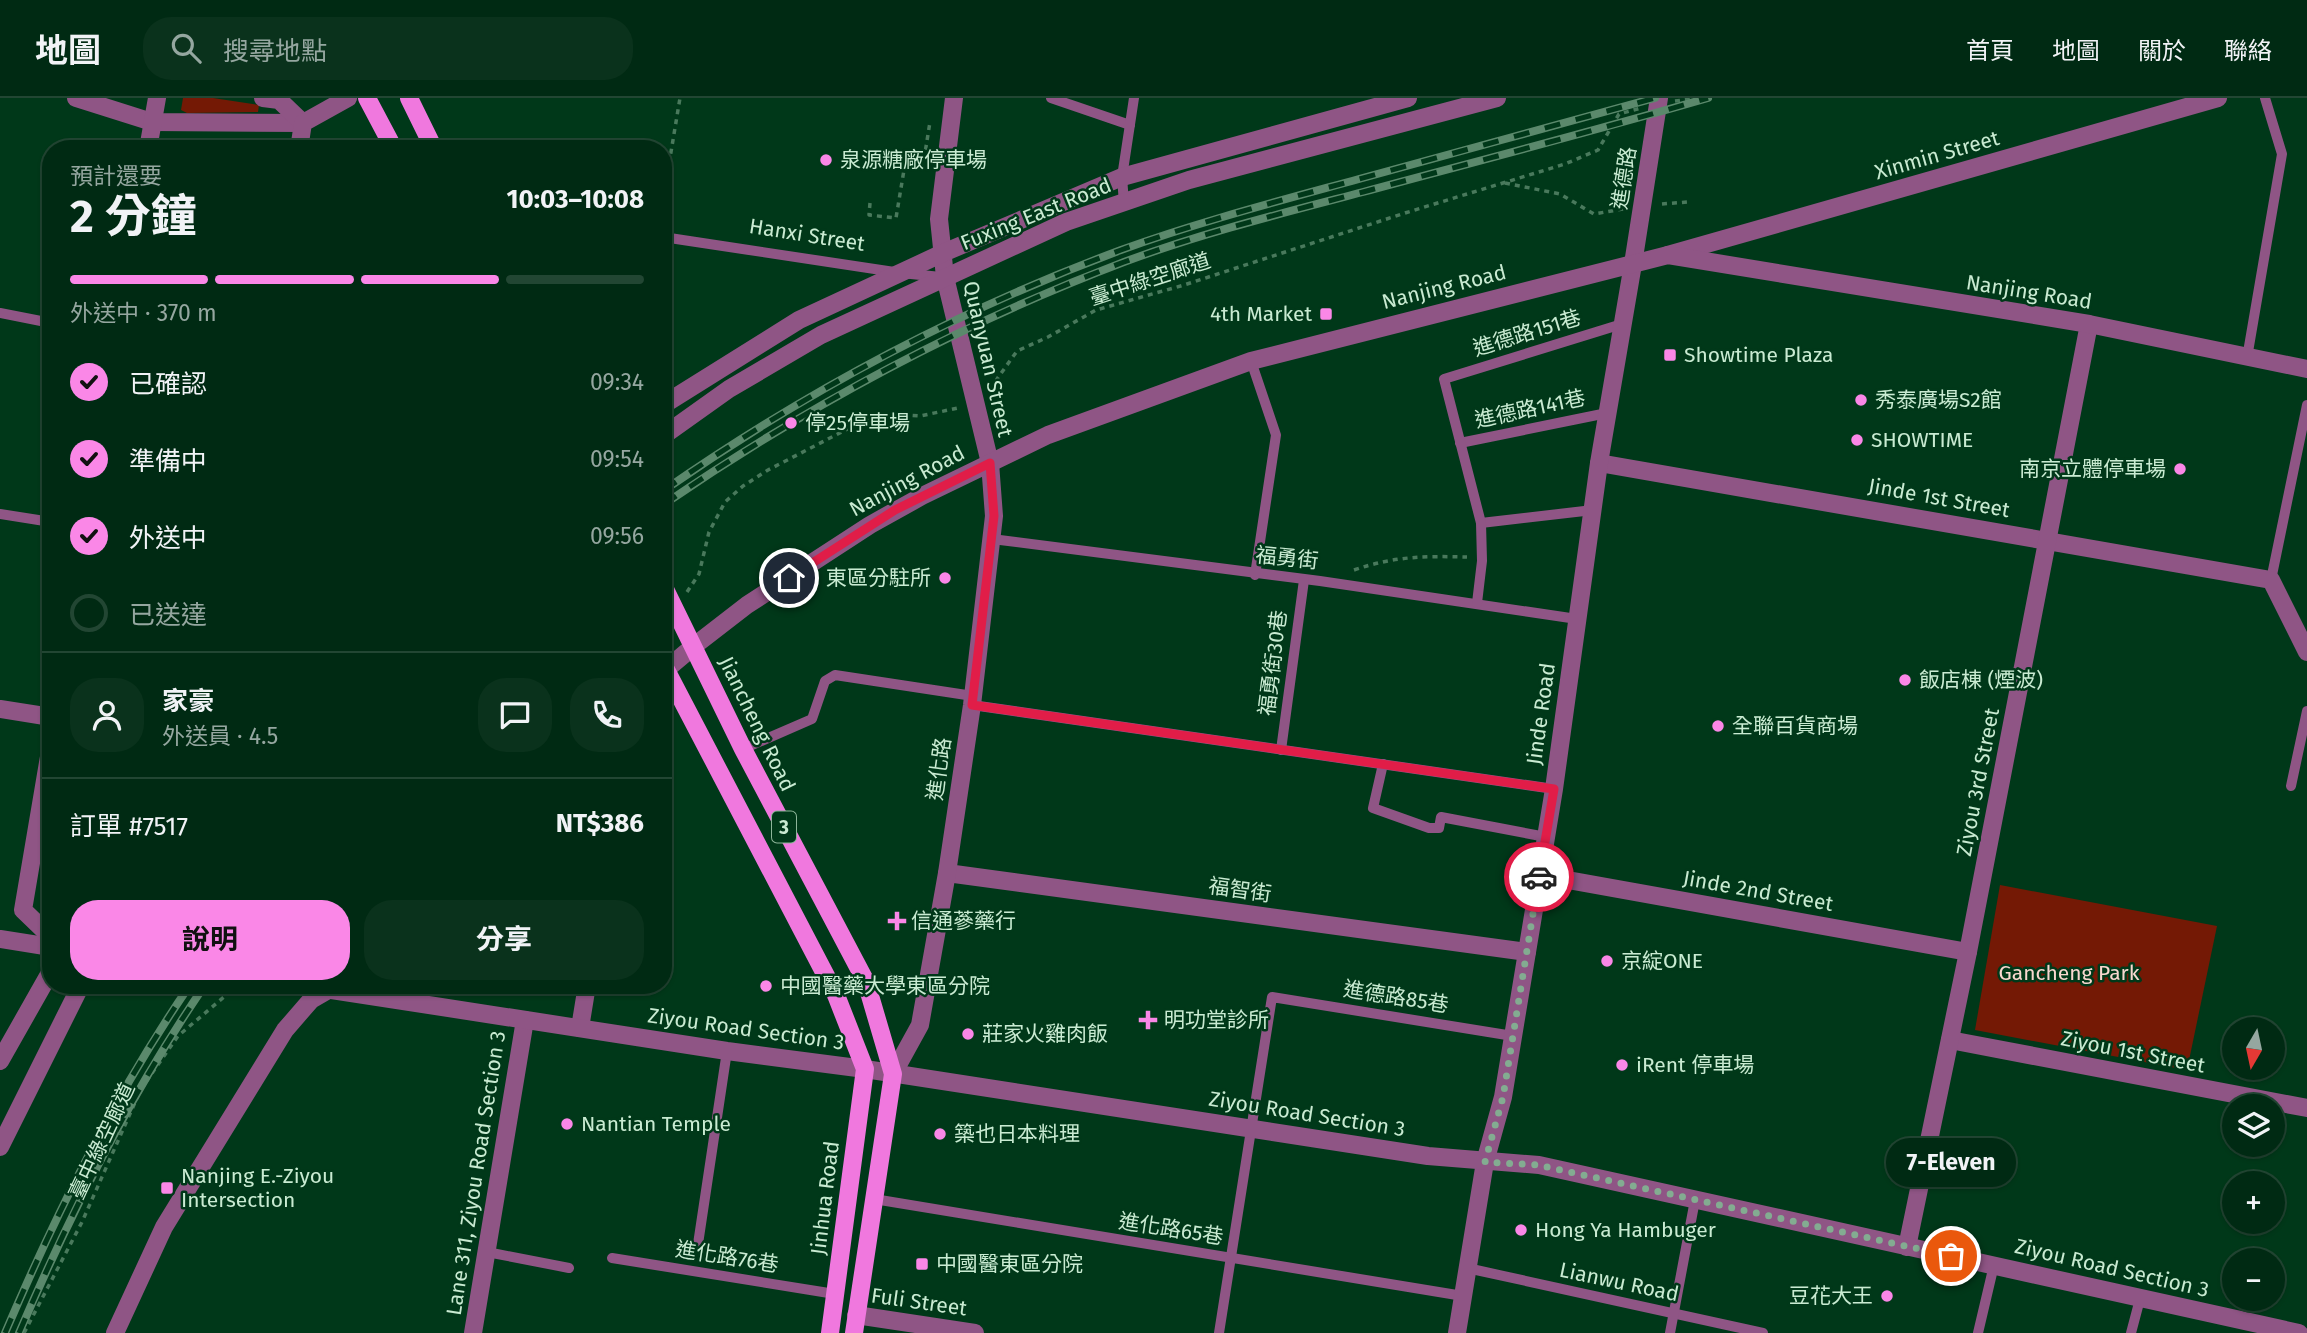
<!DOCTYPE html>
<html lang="zh-TW">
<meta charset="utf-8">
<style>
:root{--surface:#002a13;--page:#0a321c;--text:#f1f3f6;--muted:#95a7a0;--line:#224633;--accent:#fa87e7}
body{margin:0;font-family:"Fira Sans","Noto Sans TC",sans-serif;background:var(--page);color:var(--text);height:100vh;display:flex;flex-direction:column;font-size:26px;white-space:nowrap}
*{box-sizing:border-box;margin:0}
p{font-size:23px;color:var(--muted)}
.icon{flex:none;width:38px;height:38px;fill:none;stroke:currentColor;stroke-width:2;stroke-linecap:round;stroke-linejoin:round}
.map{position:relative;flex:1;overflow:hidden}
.panel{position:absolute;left:42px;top:42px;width:630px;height:854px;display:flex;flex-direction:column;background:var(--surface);border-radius:28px;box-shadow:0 2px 5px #0004,0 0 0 2px var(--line)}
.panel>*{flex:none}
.needle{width:46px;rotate:189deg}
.tools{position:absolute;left:2222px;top:919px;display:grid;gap:14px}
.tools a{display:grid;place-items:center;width:63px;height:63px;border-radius:50%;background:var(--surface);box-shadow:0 2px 5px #0004,0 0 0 2px var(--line);font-size:35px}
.pin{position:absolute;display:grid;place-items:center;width:60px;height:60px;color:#fff;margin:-30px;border:4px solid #fff;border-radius:50%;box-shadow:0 2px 7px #0007}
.courier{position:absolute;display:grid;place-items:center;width:70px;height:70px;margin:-35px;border:5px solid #e11d48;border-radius:50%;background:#fff;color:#222;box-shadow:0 2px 9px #0007}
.bubble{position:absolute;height:49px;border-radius:24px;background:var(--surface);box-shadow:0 2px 5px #0004,0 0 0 2px var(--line);font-size:23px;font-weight:700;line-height:49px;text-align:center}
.overview em{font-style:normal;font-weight:700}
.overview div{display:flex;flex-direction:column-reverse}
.overview{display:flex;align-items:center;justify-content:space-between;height:119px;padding:0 28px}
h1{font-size:46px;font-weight:700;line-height:52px}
.bar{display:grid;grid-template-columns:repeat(4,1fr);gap:10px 7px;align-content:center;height:84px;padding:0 28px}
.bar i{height:9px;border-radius:5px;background:var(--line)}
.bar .selected{background:var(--accent)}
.bar p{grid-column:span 4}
.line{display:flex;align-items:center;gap:18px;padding:0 28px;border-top:2px solid var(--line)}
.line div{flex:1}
.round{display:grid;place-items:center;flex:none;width:74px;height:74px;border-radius:28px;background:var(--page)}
ol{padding:0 28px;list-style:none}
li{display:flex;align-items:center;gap:21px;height:77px}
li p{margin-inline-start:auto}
li .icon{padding:7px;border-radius:50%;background:var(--accent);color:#111;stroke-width:4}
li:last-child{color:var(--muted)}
li i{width:38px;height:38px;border:4px solid var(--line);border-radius:50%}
.primary-button{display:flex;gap:14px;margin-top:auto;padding:14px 28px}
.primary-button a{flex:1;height:80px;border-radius:28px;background:var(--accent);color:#111;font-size:28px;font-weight:700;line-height:80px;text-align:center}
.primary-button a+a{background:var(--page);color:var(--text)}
header{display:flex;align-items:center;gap:42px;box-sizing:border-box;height:98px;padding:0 35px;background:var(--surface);border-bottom:2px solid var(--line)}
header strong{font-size:33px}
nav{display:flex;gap:38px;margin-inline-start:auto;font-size:24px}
.search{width:490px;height:63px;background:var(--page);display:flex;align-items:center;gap:18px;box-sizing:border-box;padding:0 24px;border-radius:28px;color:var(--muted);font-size:26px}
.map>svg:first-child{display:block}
.green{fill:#741905}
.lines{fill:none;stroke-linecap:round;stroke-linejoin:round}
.path{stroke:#49795c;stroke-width:3.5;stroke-dasharray:5 5;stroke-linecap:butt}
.service{stroke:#8f5585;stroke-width:10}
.minor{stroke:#8f5585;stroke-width:18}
.tertiary{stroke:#8f5585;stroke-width:18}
.primary{stroke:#f078de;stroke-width:18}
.rail-casing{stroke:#5b896c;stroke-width:8}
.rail{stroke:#003819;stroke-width:5;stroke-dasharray:16;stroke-linecap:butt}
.done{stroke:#83ac91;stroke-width:7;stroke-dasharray:0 12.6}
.route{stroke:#e11d48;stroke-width:9}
.poi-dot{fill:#fa87e7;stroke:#003819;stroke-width:2.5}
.labels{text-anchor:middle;stroke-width:5;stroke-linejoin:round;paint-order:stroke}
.shield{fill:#003819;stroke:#8db59a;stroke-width:2}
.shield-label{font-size:19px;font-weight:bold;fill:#c9ebd2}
.street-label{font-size:21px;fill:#c9ebd2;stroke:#003819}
.poi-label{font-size:21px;fill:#c9ebd2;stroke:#003819;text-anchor:start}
.park-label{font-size:21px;fill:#f8d7cf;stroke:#003819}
</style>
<header>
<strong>地圖</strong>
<div class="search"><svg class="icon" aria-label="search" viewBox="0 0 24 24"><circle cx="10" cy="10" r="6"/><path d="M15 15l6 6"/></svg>搜尋地點</div>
<nav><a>首頁</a><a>地圖</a><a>關於</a><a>聯絡</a></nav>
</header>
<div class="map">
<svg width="2307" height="1235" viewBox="0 0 2307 1235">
<rect width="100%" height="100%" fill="#003819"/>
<g class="green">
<path d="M183 0H213L259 7 258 14 187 15 181 12Z"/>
<path d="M2000 787 2217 828 2187 972 1975 932Z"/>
</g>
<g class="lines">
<g class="path">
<path d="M1675 3 1701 0"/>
<path d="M663 74 670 60 680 0"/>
<path d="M1505 85 1560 96 1594 116 1623 111"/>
<path d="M870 105 869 117 896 120 905 66 925 55 930 24"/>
<path d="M1662 106 1687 104"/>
<path d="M993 293 997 281 1017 253 1048 239 1096 212 1184 187 1405 115 1565 66 1598 52 1619 16 1641 10"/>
<path d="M1354 472C1395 458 1425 458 1467 459"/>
<path d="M687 494 699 476 709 434 725 404 743 388 768 372 859 325 889 316 920 318 958 310"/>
<path d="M24 1235 82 1124 141 991 178 938 238 887"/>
</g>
<g class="service">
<path d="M1051 0 1130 27"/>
<path d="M1124 105 1122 79 1134 0"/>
<path d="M663 139 901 175 941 179"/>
<path d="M0 215 51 225"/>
<path d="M2247 260 2282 56 2265 0"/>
<path d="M1251 263 1276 337 1255 477"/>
<path d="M1460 345 1607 315"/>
<path d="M0 416 51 424"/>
<path d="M1481 425 1593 412"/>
<path d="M992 441 1320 483 1577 521"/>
<path d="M2271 482 2307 307"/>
<path d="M1477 505 1482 463 1481 425 1444 281 1622 226"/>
<path d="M972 607 1554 691"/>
<path d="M743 651 812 621 825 583 835 577 973 598"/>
<path d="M1281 652 1304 482"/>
<path d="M1383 666 1373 710 1429 730H1439L1441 719 1546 739"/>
<path d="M2291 688 2307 613"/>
<path d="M874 1101 1463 1198"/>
<path d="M698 1146 727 953"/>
<path d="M487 1154 569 1170"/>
<path d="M612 1160 835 1196"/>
<path d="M1467 1170 1763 1235"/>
<path d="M1219 1235 1272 899 1513 938"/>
<path d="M1670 1235 1695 1102"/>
<path d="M1978 1235 1994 1167"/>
<path d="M2131 1235 2140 1201"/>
</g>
<g class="minor">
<path d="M76 0 152 24 303 25"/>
<path d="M263 0 279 2 303 25"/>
<path d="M148 51 157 0"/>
<path d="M299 51 303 25 348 0"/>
<path d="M1668 157 2218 0"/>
<path d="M1599 365 2271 482 2307 554"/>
<path d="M0 611 51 619"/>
<path d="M51 647 23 812 51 839"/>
<path d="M947 775 1527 854"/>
<path d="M1540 777 1968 854"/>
<path d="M0 841 51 849"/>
<path d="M580 930 587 887"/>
<path d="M1950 942 2307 1010"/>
<path d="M893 976 920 927 947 775 972 607 994 418 990 365 945 179 939 121 954 0"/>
<path d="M1907 1149 1968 854 2089 226"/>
<path d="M856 1217 975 1235"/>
<path d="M473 1235 525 922"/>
<path d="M1457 1235 1485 1064 1503 999 1554 691 1599 365 1633 166"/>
</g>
<g class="tertiary">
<path d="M1633 166 1659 0"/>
<path d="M663 307 799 222 943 155 1122 79 1408 0"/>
<path d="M663 338 729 291 821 237 1066 124 1189 82 1497 0"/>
<path d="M663 574 694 548 747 507 870 427 922 398 1048 337 1251 263 1668 157 2089 226 2307 271"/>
<path d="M299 887 727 953 865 971 1428 1058 1539 1067 2299 1235"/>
<path d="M0 963 51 873"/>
<path d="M0 1049 81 887"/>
<path d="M115 1235 164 1129 285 932 311 902 330 891"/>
</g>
<g class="primary">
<path d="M367 0 394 51"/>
<path d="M409 0 434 51"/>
<path d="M663 487 743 651 866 884 893 976 854 1235"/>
<path d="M663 566 836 897 865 971 830 1235"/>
</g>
<defs>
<g id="rail">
<path d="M663 393C805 294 959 212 1121 152 1198 124 1279 103 1359 81 1458 54 1556 27 1655 0"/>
<path d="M663 407C807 308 960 226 1124 164 1202 135 1283 115 1363 94 1478 63 1594 33 1708 0"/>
<path d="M5 1235C57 1114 115 996 190 887"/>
<path d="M19 1235C71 1114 130 996 205 887"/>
</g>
</defs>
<use href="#rail" class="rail-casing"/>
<use href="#rail" class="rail"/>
</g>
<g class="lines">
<path class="done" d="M1539 779 1503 999 1485 1064 1538 1067 1951 1158"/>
<path class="route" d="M789 480 895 412 990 365 994 418 972 607 1554 691 1539 779"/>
</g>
<g class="poi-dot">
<circle cx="826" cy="62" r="7"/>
<rect x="1319" y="209" width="14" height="14" rx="3.5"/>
<rect x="1663" y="250" width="14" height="14" rx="3.5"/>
<circle cx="1861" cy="302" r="7"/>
<circle cx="791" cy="325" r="7"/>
<circle cx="1857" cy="342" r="7"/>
<circle cx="2180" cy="371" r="7"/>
<circle cx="945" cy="480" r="7"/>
<circle cx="1905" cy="582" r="7"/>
<circle cx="1718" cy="628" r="7"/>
<path d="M893.5 812.5h7v7h7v7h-7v7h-7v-7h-7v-7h7z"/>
<circle cx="1607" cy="863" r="7"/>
<circle cx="766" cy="888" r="7"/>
<path d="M1144.5 911.5h7v7h7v7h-7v7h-7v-7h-7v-7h7z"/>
<circle cx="968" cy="936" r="7"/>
<circle cx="1622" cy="967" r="7"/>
<circle cx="567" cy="1026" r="7"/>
<circle cx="940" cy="1036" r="7"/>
<rect x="160" y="1083" width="14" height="14" rx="3.5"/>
<circle cx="1521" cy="1132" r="7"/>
<rect x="915" y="1159" width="14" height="14" rx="3.5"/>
<circle cx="1887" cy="1198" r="7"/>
</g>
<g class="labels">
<rect class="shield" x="772" y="713.5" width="24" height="31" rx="5"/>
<g class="shield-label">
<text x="784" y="736">3</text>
</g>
<g class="street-label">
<text transform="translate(1937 57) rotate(-16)" y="7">Xinmin Street</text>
<text transform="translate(1624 80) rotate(-81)" y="7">進德路</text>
<text transform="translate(1036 116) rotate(-22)" y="7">Fuxing East Road</text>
<text transform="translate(807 137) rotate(9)" y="7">Hanxi Street</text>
<text transform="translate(1150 181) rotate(-18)" y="7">臺中綠空廊道</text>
<text transform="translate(1444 189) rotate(-14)" y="7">Nanjing Road</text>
<text transform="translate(2029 194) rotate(9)" y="7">Nanjing Road</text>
<text transform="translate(1527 235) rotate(-17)" y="7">進德路151巷</text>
<text transform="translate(988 261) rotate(77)" y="7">Quanyuan Street</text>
<text transform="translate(1530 311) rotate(-12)" y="7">進德路141巷</text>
<text transform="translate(907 383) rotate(-28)" y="7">Nanjing Road</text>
<text transform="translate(1939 400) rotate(10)" y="7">Jinde 1st Street</text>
<text transform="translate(1287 460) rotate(6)" y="7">福勇街</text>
<text transform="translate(1273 565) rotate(-83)" y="7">福勇街30巷</text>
<text transform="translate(1541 616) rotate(-82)" y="7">Jinde Road</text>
<text transform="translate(757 626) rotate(64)" y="7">Jiancheng Road</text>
<text transform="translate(939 671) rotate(-82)" y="7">進化路</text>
<text transform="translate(1978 684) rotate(-79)" y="7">Ziyou 3rd Street</text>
<text transform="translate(1240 792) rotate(8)" y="7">福智街</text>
<text transform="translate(1758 793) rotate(10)" y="7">Jinde 2nd Street</text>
<text transform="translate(1396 899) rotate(9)" y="7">進德路85巷</text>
<text transform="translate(746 931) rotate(8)" y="7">Ziyou Road Section 3</text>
<text transform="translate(2133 954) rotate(11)" y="7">Ziyou 1st Street</text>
<text transform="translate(1307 1016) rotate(9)" y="7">Ziyou Road Section 3</text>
<text transform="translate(102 1043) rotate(-65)" y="7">臺中綠空廊道</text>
<text transform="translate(476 1075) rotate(-81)" y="7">Lane 311, Ziyou Road Section 3</text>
<text transform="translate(825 1100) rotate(-83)" y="7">Jinhua Road</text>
<text transform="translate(1171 1131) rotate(9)" y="7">進化路65巷</text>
<text transform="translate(727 1159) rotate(9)" y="7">進化路76巷</text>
<text transform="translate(2112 1170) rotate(13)" y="7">Ziyou Road Section 3</text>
<text transform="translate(1619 1184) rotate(12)" y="7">Lianwu Road</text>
<text transform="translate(919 1204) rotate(8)" y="7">Fuli Street</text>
</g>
<g class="poi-label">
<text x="840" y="69">泉源糖廠停車場</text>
<text x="1312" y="223" text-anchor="end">4th Market</text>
<text x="1684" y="264">Showtime Plaza</text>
<text x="1875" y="309">秀泰廣場S2館</text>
<text x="805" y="332">停25停車場</text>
<text x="1871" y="349">SHOWTIME</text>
<text x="2166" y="378" text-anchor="end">南京立體停車場</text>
<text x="931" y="487" text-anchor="end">東區分駐所</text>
<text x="1919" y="589">飯店棟 (煙波)</text>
<text x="1732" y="635">全聯百貨商場</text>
<text x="911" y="830">信通蔘藥行</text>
<text x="1621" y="870">京綻ONE</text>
<text x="780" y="895">中國醫藥大學東區分院</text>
<text x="1164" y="929">明功堂診所</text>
<text x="982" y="943">莊家火雞肉飯</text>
<text x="1636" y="974">iRent 停車場</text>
<text x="581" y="1033">Nantian Temple</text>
<text x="954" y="1043">築也日本料理</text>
<text x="181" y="1085">Nanjing E.-Ziyou<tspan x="181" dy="24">Intersection</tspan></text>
<text x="1535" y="1139">Hong Ya Hambuger</text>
<text x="936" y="1173">中國醫東區分院</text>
<text x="1873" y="1205" text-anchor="end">豆花大王</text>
</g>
<g class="park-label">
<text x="2069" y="882">Gancheng Park</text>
</g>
</g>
</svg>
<div class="tools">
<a><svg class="needle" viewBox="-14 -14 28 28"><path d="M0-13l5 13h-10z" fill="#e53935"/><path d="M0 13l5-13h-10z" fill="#95a7a0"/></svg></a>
<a><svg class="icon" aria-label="layers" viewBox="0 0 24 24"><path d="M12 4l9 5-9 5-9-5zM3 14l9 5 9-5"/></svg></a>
<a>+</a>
<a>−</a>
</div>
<div class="pin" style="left:1951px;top:1158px;background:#ea580c"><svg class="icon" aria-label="bag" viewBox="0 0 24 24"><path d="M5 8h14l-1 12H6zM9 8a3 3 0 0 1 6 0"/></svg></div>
<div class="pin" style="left:789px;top:480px;background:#1f2937"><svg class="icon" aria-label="home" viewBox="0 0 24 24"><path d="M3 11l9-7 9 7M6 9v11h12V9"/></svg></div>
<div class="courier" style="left:1539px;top:779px"><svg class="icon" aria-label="car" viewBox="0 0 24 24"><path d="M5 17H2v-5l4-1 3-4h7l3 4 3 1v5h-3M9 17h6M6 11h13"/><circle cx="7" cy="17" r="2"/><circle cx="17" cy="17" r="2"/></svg></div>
<div class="bubble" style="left:1886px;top:1040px;width:130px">7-Eleven</div>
<section class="panel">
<div class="overview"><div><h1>2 分鐘</h1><p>預計還要</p></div><em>10:03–10:08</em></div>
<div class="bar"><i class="selected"></i><i class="selected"></i><i class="selected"></i><i></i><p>外送中 · 370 m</p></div>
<ol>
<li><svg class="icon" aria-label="check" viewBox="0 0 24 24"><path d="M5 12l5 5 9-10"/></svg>已確認<p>09:34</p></li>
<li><svg class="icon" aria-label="check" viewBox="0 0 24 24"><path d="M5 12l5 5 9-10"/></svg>準備中<p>09:54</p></li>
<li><svg class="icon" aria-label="check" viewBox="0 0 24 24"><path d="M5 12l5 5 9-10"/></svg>外送中<p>09:56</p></li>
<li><i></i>已送達</li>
</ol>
<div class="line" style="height:126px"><a class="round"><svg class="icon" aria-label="person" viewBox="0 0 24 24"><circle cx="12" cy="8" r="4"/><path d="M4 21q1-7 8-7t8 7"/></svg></a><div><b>家豪</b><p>外送員 · 4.5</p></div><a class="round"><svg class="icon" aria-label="chat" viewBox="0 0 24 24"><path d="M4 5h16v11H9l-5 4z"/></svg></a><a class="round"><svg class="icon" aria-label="phone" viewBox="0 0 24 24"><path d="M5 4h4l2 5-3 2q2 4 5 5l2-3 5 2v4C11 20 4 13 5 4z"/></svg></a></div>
<div class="line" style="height:91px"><div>訂單 #7517</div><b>NT$386</b></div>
<div class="primary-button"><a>說明</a><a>分享</a></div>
</section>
</div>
